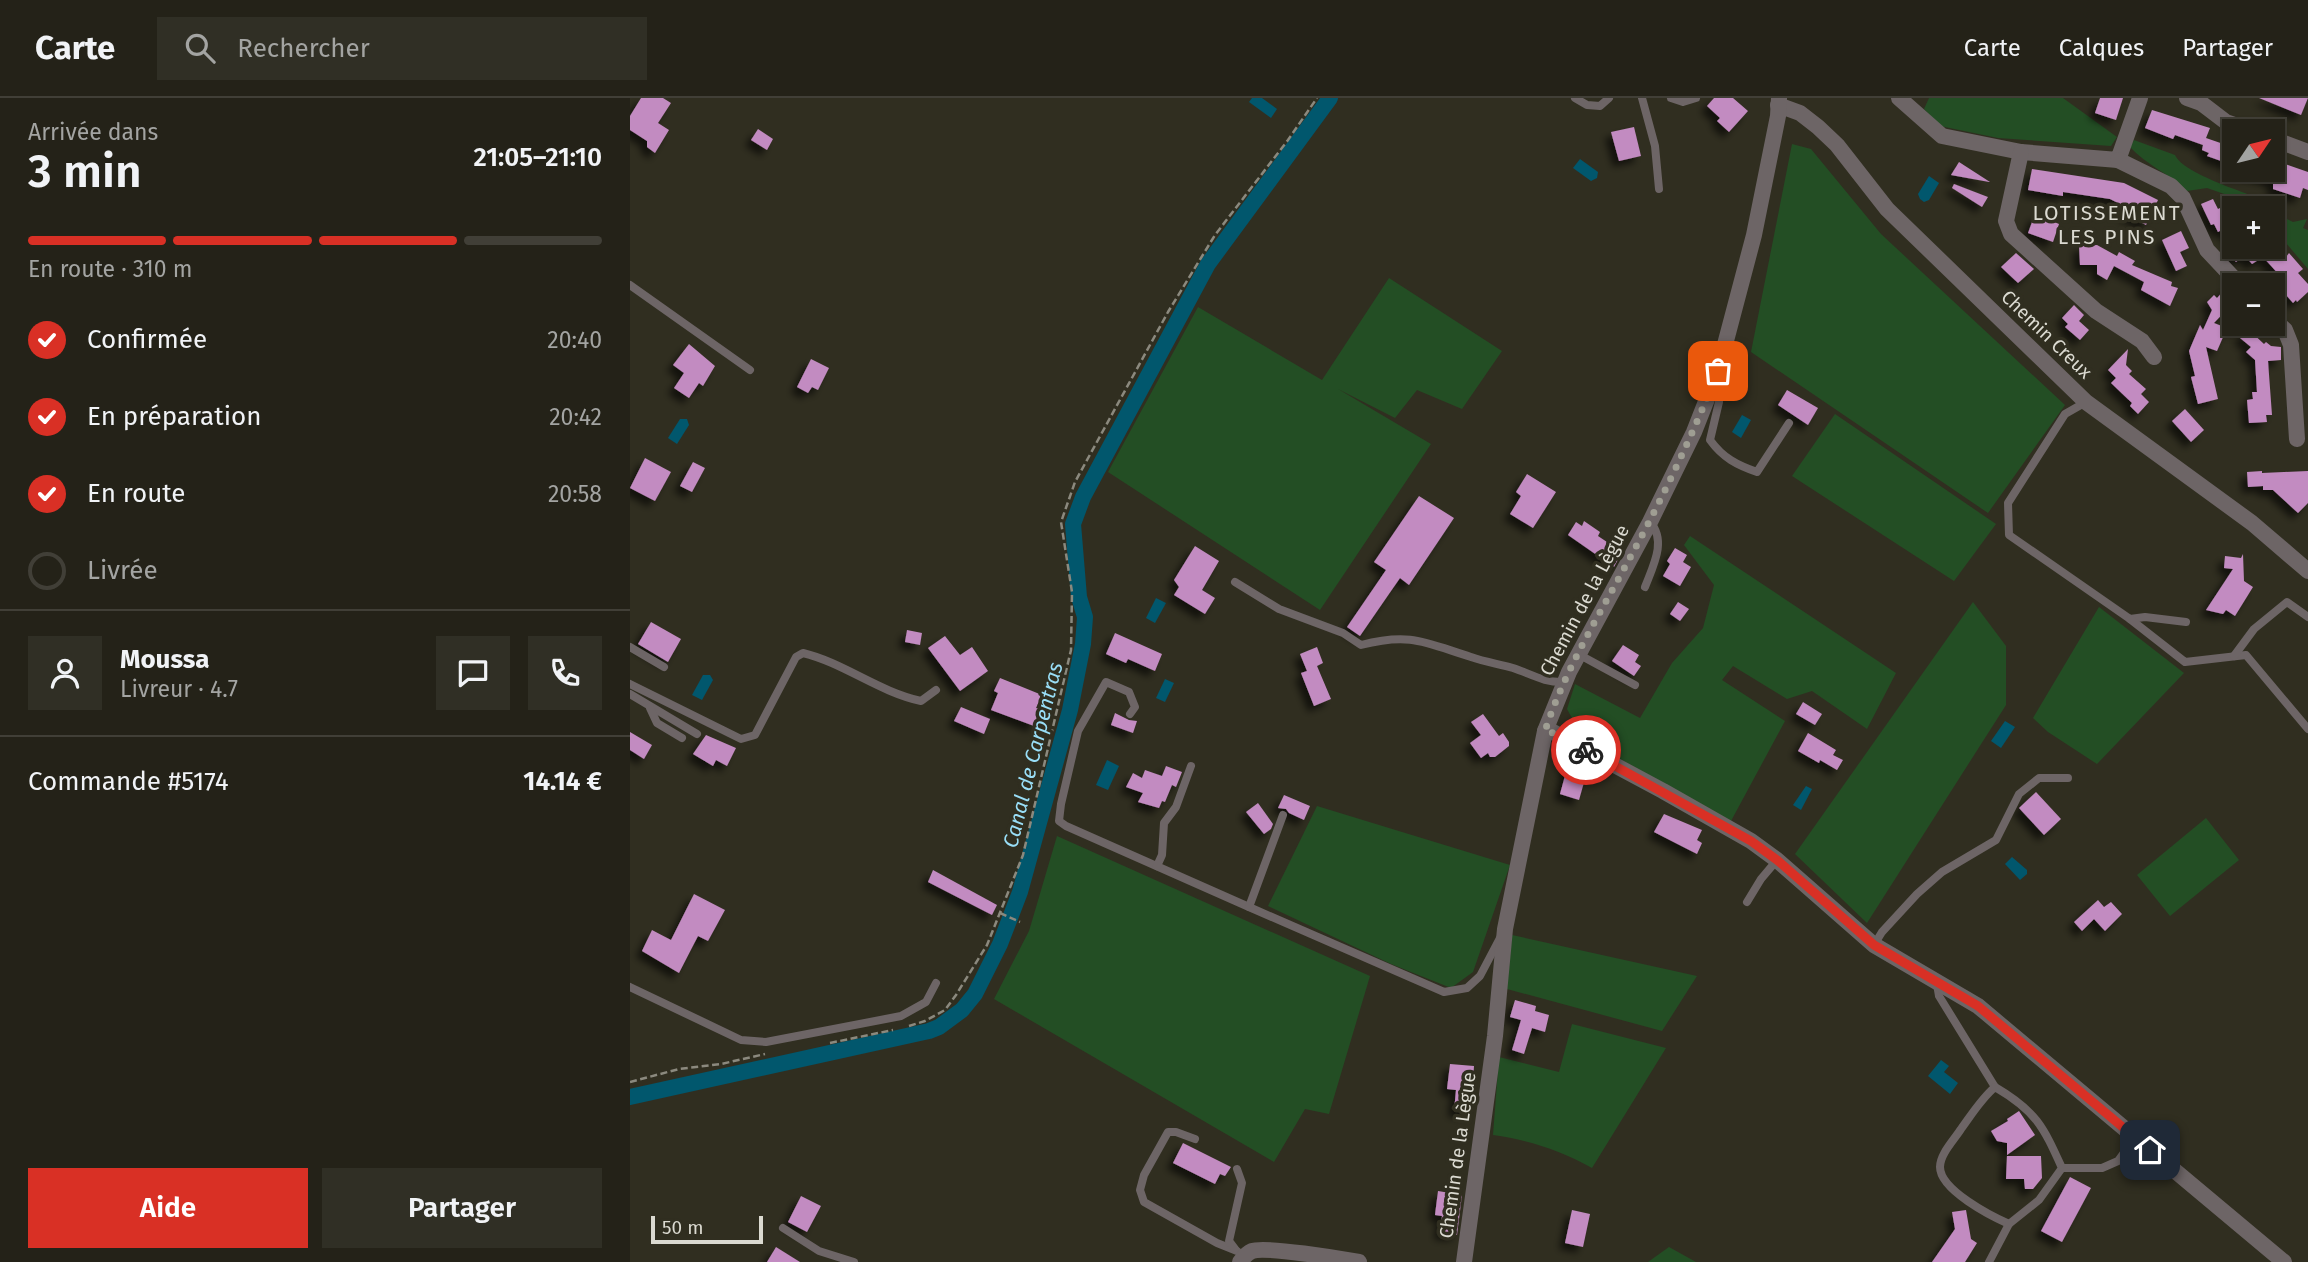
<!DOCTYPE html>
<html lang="fr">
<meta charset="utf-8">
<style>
:root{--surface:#242218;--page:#302f25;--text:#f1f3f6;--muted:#a3a4a2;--line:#413f37;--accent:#d93025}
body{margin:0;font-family:"Fira Sans",sans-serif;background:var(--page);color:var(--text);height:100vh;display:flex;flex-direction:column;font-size:26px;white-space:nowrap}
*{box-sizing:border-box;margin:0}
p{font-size:23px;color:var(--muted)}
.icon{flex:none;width:38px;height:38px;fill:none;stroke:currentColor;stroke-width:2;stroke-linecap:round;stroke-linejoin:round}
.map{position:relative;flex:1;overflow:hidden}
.panel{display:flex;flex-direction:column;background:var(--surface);width:630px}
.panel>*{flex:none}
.needle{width:46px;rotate:55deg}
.controls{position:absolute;left:1592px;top:21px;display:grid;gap:14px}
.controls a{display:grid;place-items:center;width:63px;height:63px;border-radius:0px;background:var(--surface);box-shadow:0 2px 5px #0004,0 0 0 2px var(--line);font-size:35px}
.scale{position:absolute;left:21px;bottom:18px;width:112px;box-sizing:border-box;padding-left:7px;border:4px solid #dbdad1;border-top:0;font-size:19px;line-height:24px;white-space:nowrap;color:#dbdad1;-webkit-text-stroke:5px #302e20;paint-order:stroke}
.pin{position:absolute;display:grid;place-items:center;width:60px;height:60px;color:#fff;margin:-30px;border-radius:14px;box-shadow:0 4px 10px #0006}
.courier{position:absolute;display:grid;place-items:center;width:70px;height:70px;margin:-35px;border:5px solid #d93025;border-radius:50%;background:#fff;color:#222;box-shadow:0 2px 9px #0007}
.overview em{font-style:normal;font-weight:600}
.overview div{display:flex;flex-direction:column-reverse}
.overview{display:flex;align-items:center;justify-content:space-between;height:119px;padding:0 28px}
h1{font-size:46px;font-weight:600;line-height:52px}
.bar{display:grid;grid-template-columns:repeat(4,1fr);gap:10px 7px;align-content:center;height:84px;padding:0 28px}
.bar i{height:9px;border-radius:5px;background:var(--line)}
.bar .current{background:var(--accent)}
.bar p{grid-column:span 4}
.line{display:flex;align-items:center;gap:18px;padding:0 28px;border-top:2px solid var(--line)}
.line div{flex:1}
.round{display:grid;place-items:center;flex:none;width:74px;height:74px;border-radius:0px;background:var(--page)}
ol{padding:0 28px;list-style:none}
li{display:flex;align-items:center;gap:21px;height:77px}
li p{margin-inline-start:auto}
li .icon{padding:7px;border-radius:50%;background:var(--accent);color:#fff;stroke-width:4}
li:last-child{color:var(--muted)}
li i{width:38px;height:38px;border:4px solid var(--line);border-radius:50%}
.cta{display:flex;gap:14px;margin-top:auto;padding:14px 28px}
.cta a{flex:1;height:80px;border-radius:0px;background:var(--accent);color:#fff;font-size:28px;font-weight:600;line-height:80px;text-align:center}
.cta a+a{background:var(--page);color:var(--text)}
header{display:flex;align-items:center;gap:42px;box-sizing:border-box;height:98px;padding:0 35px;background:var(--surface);border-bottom:2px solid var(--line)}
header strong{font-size:33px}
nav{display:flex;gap:38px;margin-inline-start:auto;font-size:24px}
.search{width:490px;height:63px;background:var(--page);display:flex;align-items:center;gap:18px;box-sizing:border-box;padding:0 24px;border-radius:0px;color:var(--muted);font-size:26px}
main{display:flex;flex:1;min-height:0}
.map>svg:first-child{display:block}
.green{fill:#234e24}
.water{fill:#01576d}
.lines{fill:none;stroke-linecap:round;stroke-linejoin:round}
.canal{stroke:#01576d;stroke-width:16}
.building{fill:#c28bc1;filter:url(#shadow)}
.path{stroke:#8b897e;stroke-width:2.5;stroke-dasharray:7 3.5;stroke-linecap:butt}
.service{stroke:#6d6566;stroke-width:8}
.minor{stroke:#6d6566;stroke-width:16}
.done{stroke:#9f9e93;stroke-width:7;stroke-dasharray:0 12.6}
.route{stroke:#d93025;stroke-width:9}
.labels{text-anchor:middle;stroke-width:7;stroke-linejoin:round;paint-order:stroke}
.street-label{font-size:19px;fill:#dbdad1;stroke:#302e20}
.neighbourhood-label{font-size:21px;letter-spacing:2px;fill:#dbdad1;stroke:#302e20}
.water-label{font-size:21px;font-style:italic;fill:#99def7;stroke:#302e20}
</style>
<header>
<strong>Carte</strong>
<div class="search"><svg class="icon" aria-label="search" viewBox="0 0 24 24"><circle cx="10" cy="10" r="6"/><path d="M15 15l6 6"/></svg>Rechercher</div>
<nav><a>Carte</a><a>Calques</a><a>Partager</a></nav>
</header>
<main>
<section class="panel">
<div class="overview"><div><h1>3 min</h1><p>Arrivée dans</p></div><em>21:05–21:10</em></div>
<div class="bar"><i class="current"></i><i class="current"></i><i class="current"></i><i></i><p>En route · 310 m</p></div>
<ol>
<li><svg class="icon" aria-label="check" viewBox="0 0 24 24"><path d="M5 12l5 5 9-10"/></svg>Confirmée<p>20:40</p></li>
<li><svg class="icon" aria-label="check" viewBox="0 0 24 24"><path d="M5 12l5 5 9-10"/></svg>En préparation<p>20:42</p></li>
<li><svg class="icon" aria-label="check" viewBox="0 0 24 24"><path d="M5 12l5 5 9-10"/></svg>En route<p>20:58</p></li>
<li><i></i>Livrée</li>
</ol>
<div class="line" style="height:126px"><a class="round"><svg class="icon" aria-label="person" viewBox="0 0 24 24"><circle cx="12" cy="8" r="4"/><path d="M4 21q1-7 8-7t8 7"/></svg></a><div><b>Moussa</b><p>Livreur · 4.7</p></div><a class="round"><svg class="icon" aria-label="chat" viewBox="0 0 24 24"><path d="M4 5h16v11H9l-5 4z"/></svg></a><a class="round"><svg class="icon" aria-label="phone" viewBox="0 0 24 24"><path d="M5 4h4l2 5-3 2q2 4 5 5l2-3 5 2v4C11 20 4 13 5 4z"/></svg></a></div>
<div class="line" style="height:91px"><div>Commande #5174</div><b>14.14 €</b></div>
<div class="cta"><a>Aide</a><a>Partager</a></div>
</section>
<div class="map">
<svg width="1678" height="1164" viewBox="0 0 1678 1164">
<defs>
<filter id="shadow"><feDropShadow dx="-6" dy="6" stdDeviation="3.5" flood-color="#0009"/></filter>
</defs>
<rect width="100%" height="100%" fill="#302e20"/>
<g class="green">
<path d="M1299 0H1433L1487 39 1481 48 1368 40 1310 28 1294 11Z"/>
<path d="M1504 42 1545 57C1553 76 1620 96 1642 105L1640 110H1606L1600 98 1577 90 1557 93C1540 76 1516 67 1500 49Z"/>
<path d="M1162 46 1181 51 1251 136 1435 307 1358 415 1121 254Z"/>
<path d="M1643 114 1663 124 1677 121 1673 130 1678 132V171L1650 138 1643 136Z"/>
<path d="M759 180 872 253 832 311 787 292 765 320 708 291 801 346 690 512 478 374 568 209 692 282Z"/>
<path d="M1205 316 1366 426 1324 483 1162 378Z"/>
<path d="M1060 438 1266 575 1237 631 1182 593 1157 601 1103 568 1092 582 1155 623 1101 723 953 640 937 611 945 586 1010 620 1042 565 1073 530 1084 487 1054 447Z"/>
<path d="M1343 504 1376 548V607L1237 825 1165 756Z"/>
<path d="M1469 509 1554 575 1467 666 1418 634 1403 620Z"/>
<path d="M687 708 880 767 843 874 821 890 761 866 638 808Z"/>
<path d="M1576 720 1609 762 1540 818 1507 777Z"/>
<path d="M427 738 740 878 699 1016 675 1011 644 1064 364 901 399 833Z"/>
<path d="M882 837 1067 878 1032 933 877 891Z"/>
<path d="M942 926 1036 950 962 1070C930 1052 899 1042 863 1037L869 959 929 974Z"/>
<path d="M1039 1149 1066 1164H1018Z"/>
</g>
<g class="water">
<path d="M622 0H632L647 11 641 20 619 4Z"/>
<path d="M950 61 968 74 967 80 961 83 943 70Z"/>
<path d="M1299 78 1309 85 1299 102 1294 104 1290 101 1288 96Z"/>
<path d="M1112 317 1121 322 1111 340 1102 334Z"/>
<path d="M50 321H57L59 327 47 346 38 340Z"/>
<path d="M526 500 536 505 525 525 516 520Z"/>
<path d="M73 577H80L83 582 72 602 62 597Z"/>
<path d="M535 581 544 585 535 604 526 600Z"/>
<path d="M1375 623 1385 629 1371 650 1361 643Z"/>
<path d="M477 662 489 668 478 692 466 687Z"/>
<path d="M1176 688 1182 691 1171 712 1163 707Z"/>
<path d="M1382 759 1397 772V776L1390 782 1375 766Z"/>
<path d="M1311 962 1319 968 1314 974 1328 985 1320 996 1298 978Z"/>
</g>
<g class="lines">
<path class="canal" d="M0 999 299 933 309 929 332 912 345 896 370 846 390 794 440 612 453 546 455 519 449 499 443 426 453 399 578 166 700 0"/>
</g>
<g class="building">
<path d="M11 0H33L41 5 28 25 39 32 25 55 17 49V43L0 32V18Z"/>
<path d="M1084 0H1103L1118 13 1099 34 1087 23 1090 20 1077 8Z"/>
<path d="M1470 0H1493L1486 22 1465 15Z"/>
<path d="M1629 0H1678L1671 17Z"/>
<path d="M1522 12 1580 30 1576 40 1605 50V68L1577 58 1579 55 1572 52 1573 47 1545 37 1543 41 1515 30Z"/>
<path d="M1004 29 1011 58 989 63 981 34Z"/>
<path d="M128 31 143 41 137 52 121 42Z"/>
<path d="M1329 64 1360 84H1359L1321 77Z"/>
<path d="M1643 65 1654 69 1655 66 1678 74V92L1673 90 1670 100 1643 91V83L1617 73 1643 72Z"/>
<path d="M1402 71 1494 85 1528 102 1516 127 1493 115 1496 109 1480 101 1433 94V98L1398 92Z"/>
<path d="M1324 86 1358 99 1352 109 1322 90Z"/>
<path d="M1583 101 1588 111 1596 107 1605 125V144L1593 131 1588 134 1584 126 1581 127 1571 106Z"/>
<path d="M1405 116 1429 126 1423 144 1398 135Z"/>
<path d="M1551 133 1559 150 1550 154 1557 168 1546 173 1532 142Z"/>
<path d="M1467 147 1487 158 1489 154 1505 163 1502 167 1542 184 1541 188 1548 190 1540 208 1511 192 1514 184 1484 168 1477 182 1467 176V167H1450L1449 148Z"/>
<path d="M1606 149H1647L1656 159 1659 155 1673 171 1668 175 1678 186V194L1667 204 1666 202 1663 205 1650 190 1652 187 1649 184 1652 180 1633 159 1622 166 1614 157 1606 164 1599 156Z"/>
<path d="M1386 155 1404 171 1388 185 1371 169Z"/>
<path d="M1597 189 1605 196V203L1584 225 1597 230 1587 253 1576 249 1588 301 1568 306 1561 279 1565 278 1559 253 1570 227 1573 232 1582 212 1577 204 1584 197 1587 200Z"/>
<path d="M1444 207 1454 217 1449 223 1459 232 1450 242 1435 229 1438 226 1432 220Z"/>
<path d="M1618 231 1634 246 1636 244 1641 248 1651 249V262L1638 263 1642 317H1636L1637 324 1619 325 1617 302 1623 301 1622 294H1627L1625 262 1616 254 1621 249 1610 240Z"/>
<path d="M59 246 85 268 73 288 69 285 59 300 44 290 54 275 43 267Z"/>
<path d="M1498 251 1496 267 1502 273 1499 276 1516 291 1511 296 1519 304 1508 316 1500 308 1502 305 1481 285 1486 280 1478 272Z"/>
<path d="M181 261 199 270 188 292 182 289 178 295 167 289Z"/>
<path d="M1157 292 1188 310 1178 327 1148 307Z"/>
<path d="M1555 311 1574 332 1561 344 1542 323Z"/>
<path d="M15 360 41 374 25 403 0 390Z"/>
<path d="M63 364 75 370 62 394 50 388Z"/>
<path d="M1632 373V375L1678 373V405L1668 415 1643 392H1633V388L1618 389 1617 374Z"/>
<path d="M897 376 926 394 903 430 880 416 891 398 886 394Z"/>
<path d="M789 398 824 420 779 487 770 480 730 538 717 529 756 472 744 464Z"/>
<path d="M954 423 970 434 968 438 992 454 984 469 938 437 946 424 952 428Z"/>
<path d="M565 448 589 463 572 492 585 500 575 516 544 497 549 489 544 482Z"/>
<path d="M1045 450 1057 457 1053 464 1061 469 1050 488 1033 478 1040 466 1037 463Z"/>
<path d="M1613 456 1614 483 1623 489 1605 518 1596 512 1593 516 1576 512 1603 471 1594 470 1595 458 1611 460Z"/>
<path d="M1048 504 1059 511 1050 523 1040 516Z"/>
<path d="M21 524 51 541 38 564 8 546Z"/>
<path d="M277 532 292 535 290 547 275 544Z"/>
<path d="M485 535 532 556 525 573 498 561 496 565 476 556Z"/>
<path d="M315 538 330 557 342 549 358 573 330 593 298 550Z"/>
<path d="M993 547 1009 557 1005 564 1011 568 1004 578 982 563Z"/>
<path d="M687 549 693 565 687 568 701 601 684 608 671 575 677 573 670 556Z"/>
<path d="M370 580 412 597 406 610 410 611 404 628 361 612 368 595 364 593Z"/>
<path d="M1173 604 1192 616 1185 627 1166 616Z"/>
<path d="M331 609 360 621 354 636 324 623Z"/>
<path d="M485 615 499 622 507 623 503 635 481 627Z"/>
<path d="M853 616 869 638 873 635 879 644V648L865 659H860L858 655 851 660 840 645 851 637 841 624Z"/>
<path d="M0 634 22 647 14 661 0 652Z"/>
<path d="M1178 635 1206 652 1203 657 1213 662 1207 672 1190 662 1189 665 1168 653Z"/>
<path d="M76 637 106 650 97 668 86 662 83 668 63 656Z"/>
<path d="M939 663 959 667 949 702 930 696Z"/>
<path d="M536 668 552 674 546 689 542 687 535 704 532 703 529 710 508 704 513 695 496 689 503 675 512 680 515 672 532 678Z"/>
<path d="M1406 694 1431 721 1414 737 1389 710Z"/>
<path d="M654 697 680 708 674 722 659 715 656 711 648 710Z"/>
<path d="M628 705 643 726 641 731 634 736 616 714Z"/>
<path d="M1034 716 1072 732 1067 742 1072 745 1067 756 1024 734Z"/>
<path d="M303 772 367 807 362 817 298 784Z"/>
<path d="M64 796 95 812 78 843 68 838 49 875 12 853 22 832 41 842Z"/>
<path d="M1468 802 1474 809 1481 804 1492 816 1475 833 1464 821 1452 833 1444 824Z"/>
<path d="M885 902 906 908 905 913 919 917 915 934 902 930 894 956 882 952 891 922 880 919Z"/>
<path d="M820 966 844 968 841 1015 824 1013 826 992 817 991Z"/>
<path d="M1389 1013 1405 1037 1377 1057V1045L1367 1043 1361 1033 1378 1023 1377 1021Z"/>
<path d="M553 1045 601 1069 595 1078 590 1076 585 1086 543 1065Z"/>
<path d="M1377 1058H1411L1412 1080 1403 1091H1395L1394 1081H1376Z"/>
<path d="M1440 1079 1461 1090 1432 1144 1411 1133Z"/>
<path d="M808 1093 832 1097 827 1137 810 1136 812 1118 805 1117Z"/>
<path d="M171 1098 191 1108 177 1134 158 1124Z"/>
<path d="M942 1112 960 1116 953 1149 935 1145Z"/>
<path d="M1336 1112 1341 1141 1347 1145 1335 1164H1302L1325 1131 1322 1114Z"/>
<path d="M146 1149 170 1164H137Z"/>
</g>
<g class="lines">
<g class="path">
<path d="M370 815 390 824"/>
<path d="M279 928 295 923 315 912 326 897 357 847 393 757 441 552 442 494 431 424 445 384 538 214 585 137 658 42 687 0"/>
<path d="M200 945 263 932"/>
<path d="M0 984 49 971 91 966 135 956"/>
</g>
<g class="service">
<path d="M945 0 957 7 970 8 979 0"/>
<path d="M1012 0 1025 48 1029 91"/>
<path d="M1041 0 1053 4 1066 0"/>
<path d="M0 187 120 272"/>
<path d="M1088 283 1089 304 1080 342C1093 360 1107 367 1127 374L1159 325"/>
<path d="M1456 304 1435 316 1378 405 1379 437 1500 521 1515 519 1556 524"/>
<path d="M605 484 649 511 713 535 731 547C781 534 796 545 841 559 855 564 869 566 883 570 901 576 915 585 934 584"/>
<path d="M1015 489C1023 468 1037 443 1020 424"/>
<path d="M1500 521 1555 564 1616 557 1678 631"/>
<path d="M0 549 34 569"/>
<path d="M948 556 1005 587"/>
<path d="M1604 558 1624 531 1657 504 1678 519"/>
<path d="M0 586 111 641 125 637 166 559 173 555C214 565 249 594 291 603L306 592"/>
<path d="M0 596 67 636"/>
<path d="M20 610 27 625 52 640"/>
<path d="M500 616 505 609 499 594 476 584 448 633 431 706 429 723 436 728 619 809"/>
<path d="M653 717 619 809 814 894 837 890 850 878 870 840"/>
<path d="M527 768 532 757 534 725 546 709 561 668"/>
<path d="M1117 804 1131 781 1147 762"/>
<path d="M1244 847 1252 834 1287 796 1312 774 1366 742 1389 696 1409 680H1438"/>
<path d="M1307 886 1309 898 1365 989"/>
<path d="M0 889 111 942 136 944 271 918 296 904 306 885"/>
<path d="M565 1041 546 1034H538L514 1077 510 1092 514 1104 587 1145 607 1153"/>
<path d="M1432 1070C1413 1028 1406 1013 1365 989 1351 1001 1342 1016 1331 1031 1324 1042 1310 1056 1310 1069 1310 1092 1361 1118 1379 1126L1409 1102 1432 1070H1472L1488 1063 1505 1039"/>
<path d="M153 1130 189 1153 224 1164"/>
<path d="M605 1151 599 1143 612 1085 607 1071"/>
<path d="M1359 1164 1379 1126"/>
</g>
<g class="minor">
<path d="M1269 0 1312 38 1391 54 1488 62 1510 0"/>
<path d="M1557 0 1571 5 1596 24 1622 33"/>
<path d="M1148 7 1170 15 1188 29 1207 47 1257 111 1456 304 1622 425 1678 473"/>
<path d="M1643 41 1678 54"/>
<path d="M1391 54 1376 123 1381 136 1466 213 1512 243 1524 259"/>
<path d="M1488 62 1541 88 1553 100 1577 152 1610 187"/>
<path d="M1643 221 1655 232 1661 247 1667 341"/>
<path d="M915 633 923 634 1033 693 1121 743 1147 762 1244 847 1348 908 1654 1164"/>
<path d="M610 1164C613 1160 617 1155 622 1153 635 1148 712 1161 729 1164"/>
<path d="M834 1164 865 938 875 831 915 633 939 574 1020 424 1064 334 1088 273 1124 137 1148 18 1149 0"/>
</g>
</g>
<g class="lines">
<path class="done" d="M956 652 923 635 915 633C935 571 971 514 1002 456 1034 397 1063 336 1088 273"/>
<path class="route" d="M956 652 1121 743 1147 762 1244 847 1348 908 1520 1052"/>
</g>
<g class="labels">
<g class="street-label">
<text transform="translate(1417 236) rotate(44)" y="7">Chemin Creux</text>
<text transform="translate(954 502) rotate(-62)" y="7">Chemin de la Lègue</text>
<text transform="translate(827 1057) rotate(-82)" y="7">Chemin de la Lègue</text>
</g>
<g class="neighbourhood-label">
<text x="1477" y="122">LOTISSEMENT<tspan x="1477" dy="24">LES PINS</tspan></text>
</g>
<g class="water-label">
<text transform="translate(403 657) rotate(-76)" y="7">Canal de Carpentras</text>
</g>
</g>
</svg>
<div class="controls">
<a><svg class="needle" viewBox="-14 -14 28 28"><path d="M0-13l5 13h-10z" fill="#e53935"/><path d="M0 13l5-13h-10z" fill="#a3a4a2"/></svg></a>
<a>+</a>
<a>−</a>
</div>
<div class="scale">50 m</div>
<div class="pin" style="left:1088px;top:273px;background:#ea580c"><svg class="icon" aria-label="bag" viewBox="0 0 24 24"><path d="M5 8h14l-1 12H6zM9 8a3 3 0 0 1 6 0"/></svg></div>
<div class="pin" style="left:1520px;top:1052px;background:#1f2937"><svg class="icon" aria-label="home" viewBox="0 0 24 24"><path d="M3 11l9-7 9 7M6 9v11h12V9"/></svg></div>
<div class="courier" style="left:956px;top:652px"><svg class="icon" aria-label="bike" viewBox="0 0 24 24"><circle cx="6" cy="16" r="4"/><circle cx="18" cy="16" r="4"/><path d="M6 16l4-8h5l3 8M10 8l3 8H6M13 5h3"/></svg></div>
</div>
</main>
